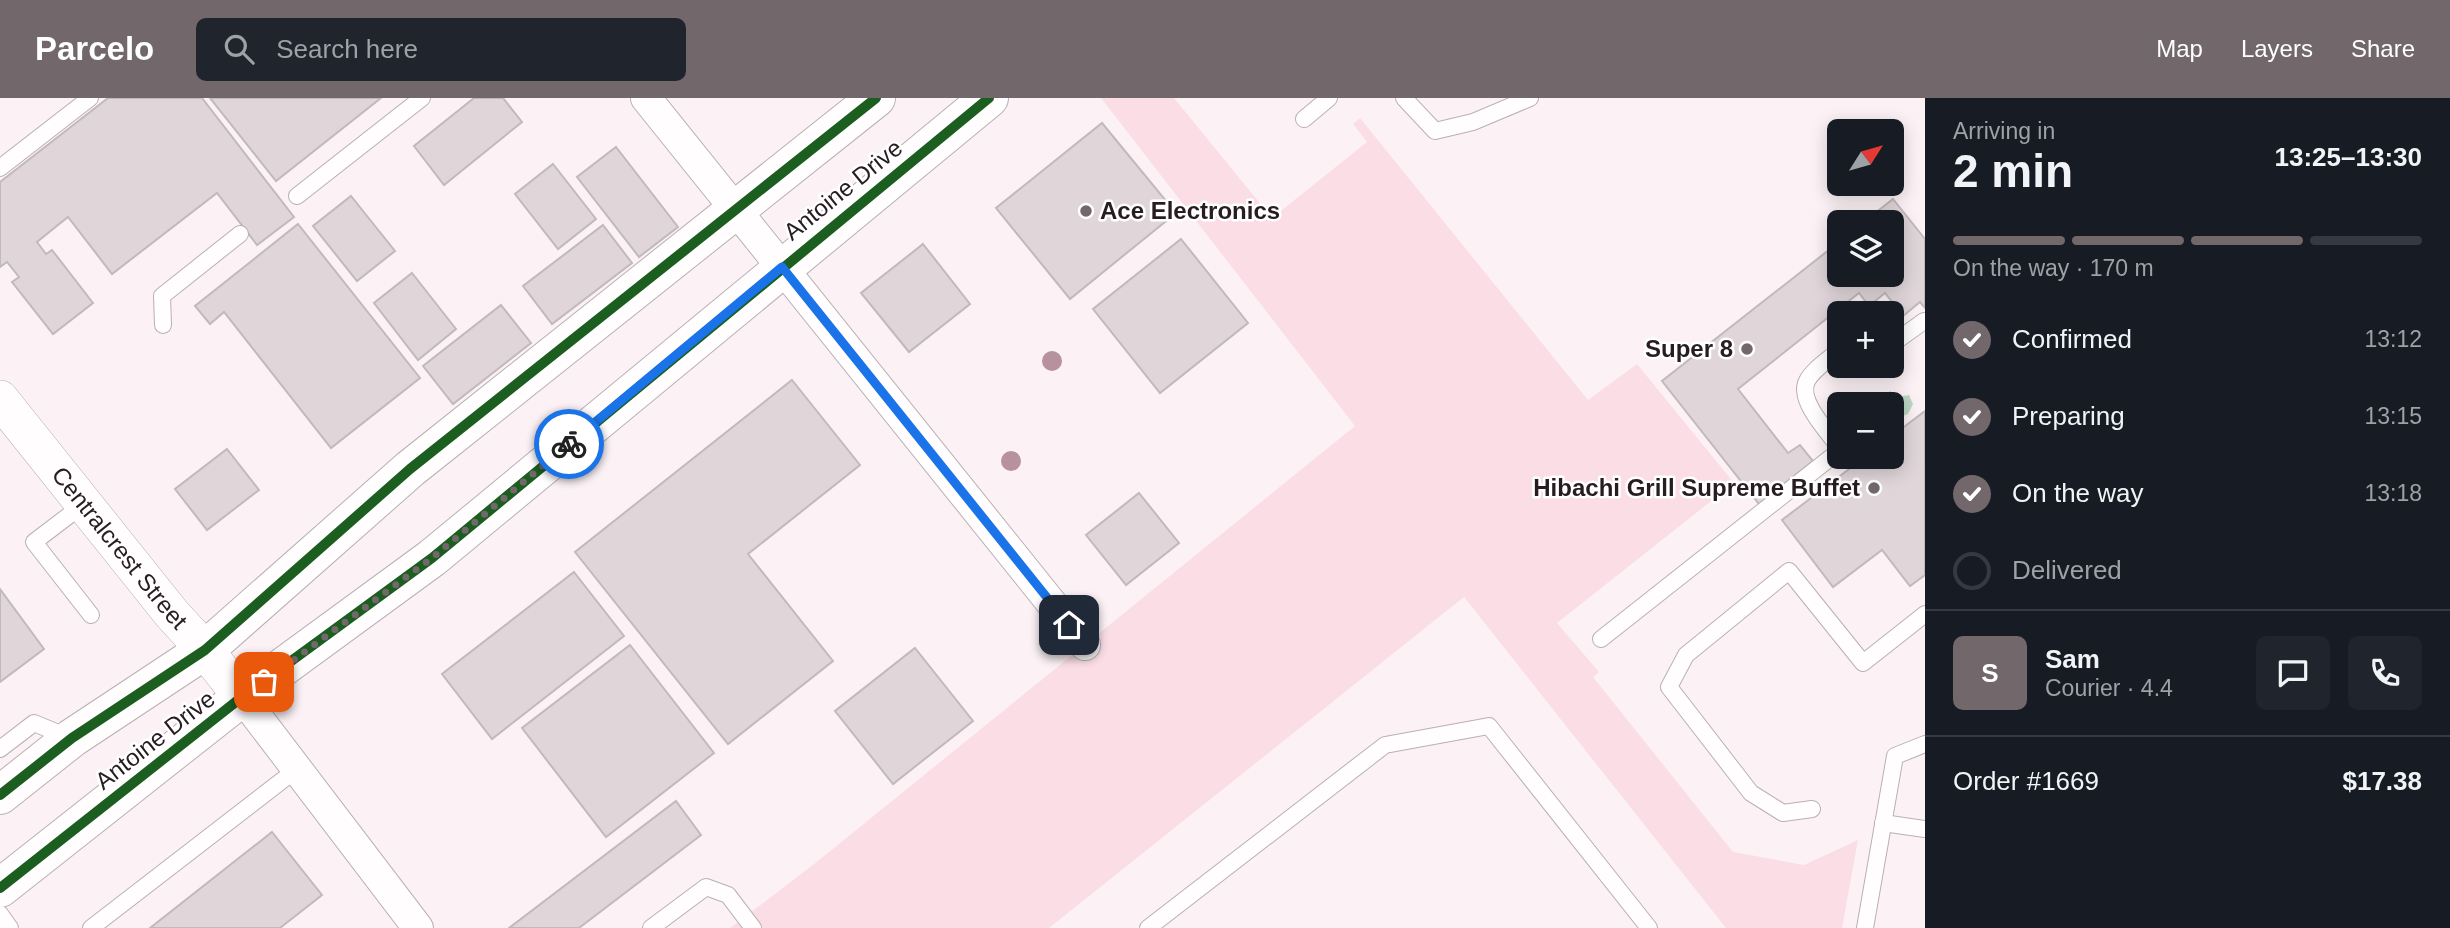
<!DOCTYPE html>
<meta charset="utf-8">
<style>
:root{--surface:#171b24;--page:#20242c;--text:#f1f3f6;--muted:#9ea1a6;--line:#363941;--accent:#72686b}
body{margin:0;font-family:Arial,sans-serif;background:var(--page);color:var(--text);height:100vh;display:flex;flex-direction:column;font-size:26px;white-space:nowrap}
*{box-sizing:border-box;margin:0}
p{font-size:23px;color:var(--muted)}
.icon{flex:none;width:38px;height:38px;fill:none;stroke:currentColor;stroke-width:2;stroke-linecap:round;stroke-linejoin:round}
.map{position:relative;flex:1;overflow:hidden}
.drawer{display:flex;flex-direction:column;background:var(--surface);width:525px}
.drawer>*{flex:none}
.needle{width:46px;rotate:53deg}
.fabs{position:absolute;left:1827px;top:21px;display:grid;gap:14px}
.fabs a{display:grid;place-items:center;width:77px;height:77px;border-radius:10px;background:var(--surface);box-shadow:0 4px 18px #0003;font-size:35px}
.pin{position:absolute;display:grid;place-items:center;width:60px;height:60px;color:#fff;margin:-30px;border-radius:14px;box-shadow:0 4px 10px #0006}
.courier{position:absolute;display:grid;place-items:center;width:70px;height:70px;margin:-35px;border:5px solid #1a73e8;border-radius:50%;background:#fff;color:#222;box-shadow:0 2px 9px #0007}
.headline em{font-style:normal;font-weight:700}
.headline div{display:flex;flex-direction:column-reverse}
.headline{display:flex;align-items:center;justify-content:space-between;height:119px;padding:0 28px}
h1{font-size:46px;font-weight:700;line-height:52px}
.bar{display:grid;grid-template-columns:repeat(4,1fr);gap:10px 7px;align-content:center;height:84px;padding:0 28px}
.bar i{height:9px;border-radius:5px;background:var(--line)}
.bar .current{background:var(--accent)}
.bar p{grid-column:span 4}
.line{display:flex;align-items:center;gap:18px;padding:0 28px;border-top:2px solid var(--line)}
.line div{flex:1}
.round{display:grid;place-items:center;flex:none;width:74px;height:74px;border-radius:10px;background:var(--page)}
ol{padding:0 28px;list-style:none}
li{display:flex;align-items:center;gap:21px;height:77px}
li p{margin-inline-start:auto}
li .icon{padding:7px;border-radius:50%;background:var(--accent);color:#fff;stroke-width:4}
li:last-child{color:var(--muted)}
li i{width:38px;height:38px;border:4px solid var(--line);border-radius:50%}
header{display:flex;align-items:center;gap:42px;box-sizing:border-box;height:98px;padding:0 35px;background:var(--accent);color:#fff}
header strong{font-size:33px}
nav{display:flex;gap:38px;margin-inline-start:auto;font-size:24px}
.search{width:490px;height:63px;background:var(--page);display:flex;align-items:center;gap:18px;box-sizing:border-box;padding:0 24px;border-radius:10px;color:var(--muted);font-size:26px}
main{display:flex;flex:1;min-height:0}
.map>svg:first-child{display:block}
.green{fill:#fbdde6}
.water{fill:#bcd7c5}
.building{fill:#e0d6da;stroke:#c2b9bc;stroke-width:2}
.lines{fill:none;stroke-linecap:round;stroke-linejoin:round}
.service-casing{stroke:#b9b0b3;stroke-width:18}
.minor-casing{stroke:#b9b0b3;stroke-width:32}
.tertiary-casing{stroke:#b9b0b3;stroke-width:38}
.secondary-casing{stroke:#b9b0b3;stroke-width:40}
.service{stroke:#fffdfe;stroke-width:16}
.minor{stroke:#fffdfe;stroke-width:30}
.tertiary{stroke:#fffdfe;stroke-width:37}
.secondary{stroke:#fffdfe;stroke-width:38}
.cycleway-casing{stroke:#fff;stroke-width:15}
.cycleway{stroke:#1b5e20;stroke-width:10}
.tree{fill:#b7919e}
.done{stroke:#72686b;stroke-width:7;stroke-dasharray:0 12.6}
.route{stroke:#1a73e8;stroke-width:9}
.poi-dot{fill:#72686b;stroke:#fff;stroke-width:2.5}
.labels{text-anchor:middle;stroke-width:5;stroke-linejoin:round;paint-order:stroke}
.street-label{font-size:24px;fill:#271d20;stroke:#fff}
.poi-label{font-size:24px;font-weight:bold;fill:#271d20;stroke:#fff;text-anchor:end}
</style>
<header>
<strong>Parcelo</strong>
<div class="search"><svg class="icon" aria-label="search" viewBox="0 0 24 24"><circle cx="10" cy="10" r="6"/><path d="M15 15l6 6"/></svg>Search here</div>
<nav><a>Map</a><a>Layers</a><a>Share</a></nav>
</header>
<main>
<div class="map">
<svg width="1925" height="830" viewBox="0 0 1925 830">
<rect width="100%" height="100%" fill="#fcf2f5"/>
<path class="green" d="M1101 0H1174L1272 120 1367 44 1353 26 1360 20 1588 302 1637 266 1734 385 1557 525 1599 574 1593 579 1733 754 1804 767 1858 742 1842 830H1726L1464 499 1049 830H730L813 767 1355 328Z"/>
<path class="water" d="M1890 293 1897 299 1909 297 1913 306 1908 316 1895 321 1892 325V306H1874Z"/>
<g class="building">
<path d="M108 0H202L294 119 257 147 217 95 112 176 68 119 37 144 46 156 52 152 93 205 53 236 12 184 19 179 7 164 0 169V84Z"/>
<path d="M210 0H381L276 83Z"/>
<path d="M474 0H503L522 24 444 87 414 48Z"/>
<path d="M1102 25 1176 115 1070 201 996 110Z"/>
<path d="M616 49 678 129 639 159 577 79Z"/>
<path d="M553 66 596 121 558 151 515 96Z"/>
<path d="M351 98 395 153 357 183 313 128Z"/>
<path d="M1893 101 1925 141V210L1920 204 1903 218 1885 195 1869 208 1859 195 1738 291 1788 355 1800 347 1813 363 1759 406 1662 283 1839 144V177H1892V124H1864Z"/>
<path d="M298 126 420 280 331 350 224 214 210 226 195 208Z"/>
<path d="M603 127 632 165 552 226 523 188Z"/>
<path d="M1181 141 1248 225 1160 295 1093 211Z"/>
<path d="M923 146 970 206 909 254 861 195Z"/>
<path d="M412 175 456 231 418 262 374 205Z"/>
<path d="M501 207 531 245 453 306 423 268Z"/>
<path d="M792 282 860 367 748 456 833 563 728 646 575 454Z"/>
<path d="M1925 313V477L1910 488 1882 452 1833 489 1782 422 1865 359H1892V338Z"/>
<path d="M227 351 259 392 207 432 175 391Z"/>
<path d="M1139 395 1179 445 1126 487 1086 437Z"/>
<path d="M574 474 624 538 492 641 442 576Z"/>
<path d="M0 491 44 551 0 584Z"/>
<path d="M630 547 714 655 606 739 522 630Z"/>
<path d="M915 550 973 623 893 686 835 613Z"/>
<path d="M676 703 701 737 579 830H509Z"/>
<path d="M272 734 322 797 280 830H150Z"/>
</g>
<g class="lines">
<defs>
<g id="service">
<path d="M1404 0 1435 33 1473 24 1530 0"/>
<path d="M1304 21 1329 0"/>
<path d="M0 70 90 0"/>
<path d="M297 98 422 0"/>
<path d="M163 227 162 198 240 136"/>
<path d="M1892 246 1924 223"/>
<path d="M1839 252C1830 261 1813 271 1807 283 1797 302 1828 334 1839 349"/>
<path d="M84 406 34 444 91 517"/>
<path d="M1601 541 1839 353"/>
<path d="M0 651 34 625 70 640"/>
<path d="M1812 711 1783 715 1751 695 1669 589 1686 557 1789 473 1863 565 1925 516"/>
<path d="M1883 725 1925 731"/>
<path d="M0 816 10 830"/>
<path d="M91 830 297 671"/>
<path d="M651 830 706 789 728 797 753 830"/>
<path d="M1148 830 1385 647 1489 628 1649 830"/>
<path d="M1865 830 1895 658 1925 646"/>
</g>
<g id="minor">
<path d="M646 0 1085 547"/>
<path d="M242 599 418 830"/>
</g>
<g id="tertiary">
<path id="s1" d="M0 301 172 516 205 552 242 599"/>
</g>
<g id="secondary">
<path d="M0 697 72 640 205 552 410 371 876 0"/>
<path d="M0 790 242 599 432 460 989 0"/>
</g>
</defs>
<use href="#service" class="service-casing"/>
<use href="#minor" class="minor-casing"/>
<use href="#tertiary" class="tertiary-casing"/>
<use href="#secondary" class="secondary-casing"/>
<use href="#service" class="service"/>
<use href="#minor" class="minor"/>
<use href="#tertiary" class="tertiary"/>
<use href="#secondary" class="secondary"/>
<defs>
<g id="cycleway">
<path d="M0 697 72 640 205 552 410 371 876 0"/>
<path d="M0 790 242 599 432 460 989 0"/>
</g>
</defs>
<use href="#cycleway" class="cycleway-casing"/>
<use href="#cycleway" class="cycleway"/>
</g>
<g class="tree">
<circle cx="1052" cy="263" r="10"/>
<circle cx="1011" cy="363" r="10"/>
</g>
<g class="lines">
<path class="done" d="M264 584 432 460 569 346"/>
<path class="route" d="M569 346 782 169 1069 527"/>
</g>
<g class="poi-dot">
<circle cx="1086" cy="113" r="7"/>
<circle cx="1747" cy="251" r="7"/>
<circle cx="1874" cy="390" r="7"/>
</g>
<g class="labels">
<g class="street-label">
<text transform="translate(843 92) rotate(-39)" y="8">Antoine Drive</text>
<text dy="8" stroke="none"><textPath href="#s1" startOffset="191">Centralcrest Street</textPath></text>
<text transform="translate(155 642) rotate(-38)" y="8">Antoine Drive</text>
</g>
<g class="poi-label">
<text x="1100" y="121" text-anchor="start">Ace Electronics</text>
<text x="1733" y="259">Super 8</text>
<text x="1860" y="398">Hibachi Grill Supreme Buffet</text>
</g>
</g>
</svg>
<div class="fabs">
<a><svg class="needle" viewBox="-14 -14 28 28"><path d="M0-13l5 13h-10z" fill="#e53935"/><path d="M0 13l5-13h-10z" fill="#9ea1a6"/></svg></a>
<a><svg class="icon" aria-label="layers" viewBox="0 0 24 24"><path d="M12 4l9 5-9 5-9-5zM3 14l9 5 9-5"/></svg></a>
<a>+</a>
<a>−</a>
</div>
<div class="pin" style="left:264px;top:584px;background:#ea580c"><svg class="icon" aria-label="bag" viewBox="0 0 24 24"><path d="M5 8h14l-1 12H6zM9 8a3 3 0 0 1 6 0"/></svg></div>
<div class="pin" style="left:1069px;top:527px;background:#1f2937"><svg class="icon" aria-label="home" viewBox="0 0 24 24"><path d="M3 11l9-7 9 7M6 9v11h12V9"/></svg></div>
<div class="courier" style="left:569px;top:346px"><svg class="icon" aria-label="bike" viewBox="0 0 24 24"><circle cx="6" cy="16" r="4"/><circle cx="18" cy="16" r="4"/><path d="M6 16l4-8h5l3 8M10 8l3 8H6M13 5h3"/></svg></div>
</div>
<section class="drawer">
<div class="headline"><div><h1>2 min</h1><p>Arriving in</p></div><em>13:25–13:30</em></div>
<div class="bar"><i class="current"></i><i class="current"></i><i class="current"></i><i></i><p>On the way · 170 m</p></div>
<ol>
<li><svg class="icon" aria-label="check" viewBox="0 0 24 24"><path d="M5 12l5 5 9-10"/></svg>Confirmed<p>13:12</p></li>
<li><svg class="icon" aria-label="check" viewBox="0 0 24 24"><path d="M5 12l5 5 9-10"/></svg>Preparing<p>13:15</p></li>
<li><svg class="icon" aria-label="check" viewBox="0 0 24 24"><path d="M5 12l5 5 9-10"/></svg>On the way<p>13:18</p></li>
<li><i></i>Delivered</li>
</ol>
<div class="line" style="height:126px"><b class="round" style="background:var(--accent);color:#fff">S</b><div><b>Sam</b><p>Courier · 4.4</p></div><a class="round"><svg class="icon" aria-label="chat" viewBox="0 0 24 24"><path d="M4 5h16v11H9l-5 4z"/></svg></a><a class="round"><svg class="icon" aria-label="phone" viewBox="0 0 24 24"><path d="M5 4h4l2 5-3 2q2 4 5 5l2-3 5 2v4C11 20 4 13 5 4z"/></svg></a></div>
<div class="line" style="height:91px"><div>Order #1669</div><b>$17.38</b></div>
</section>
</main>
